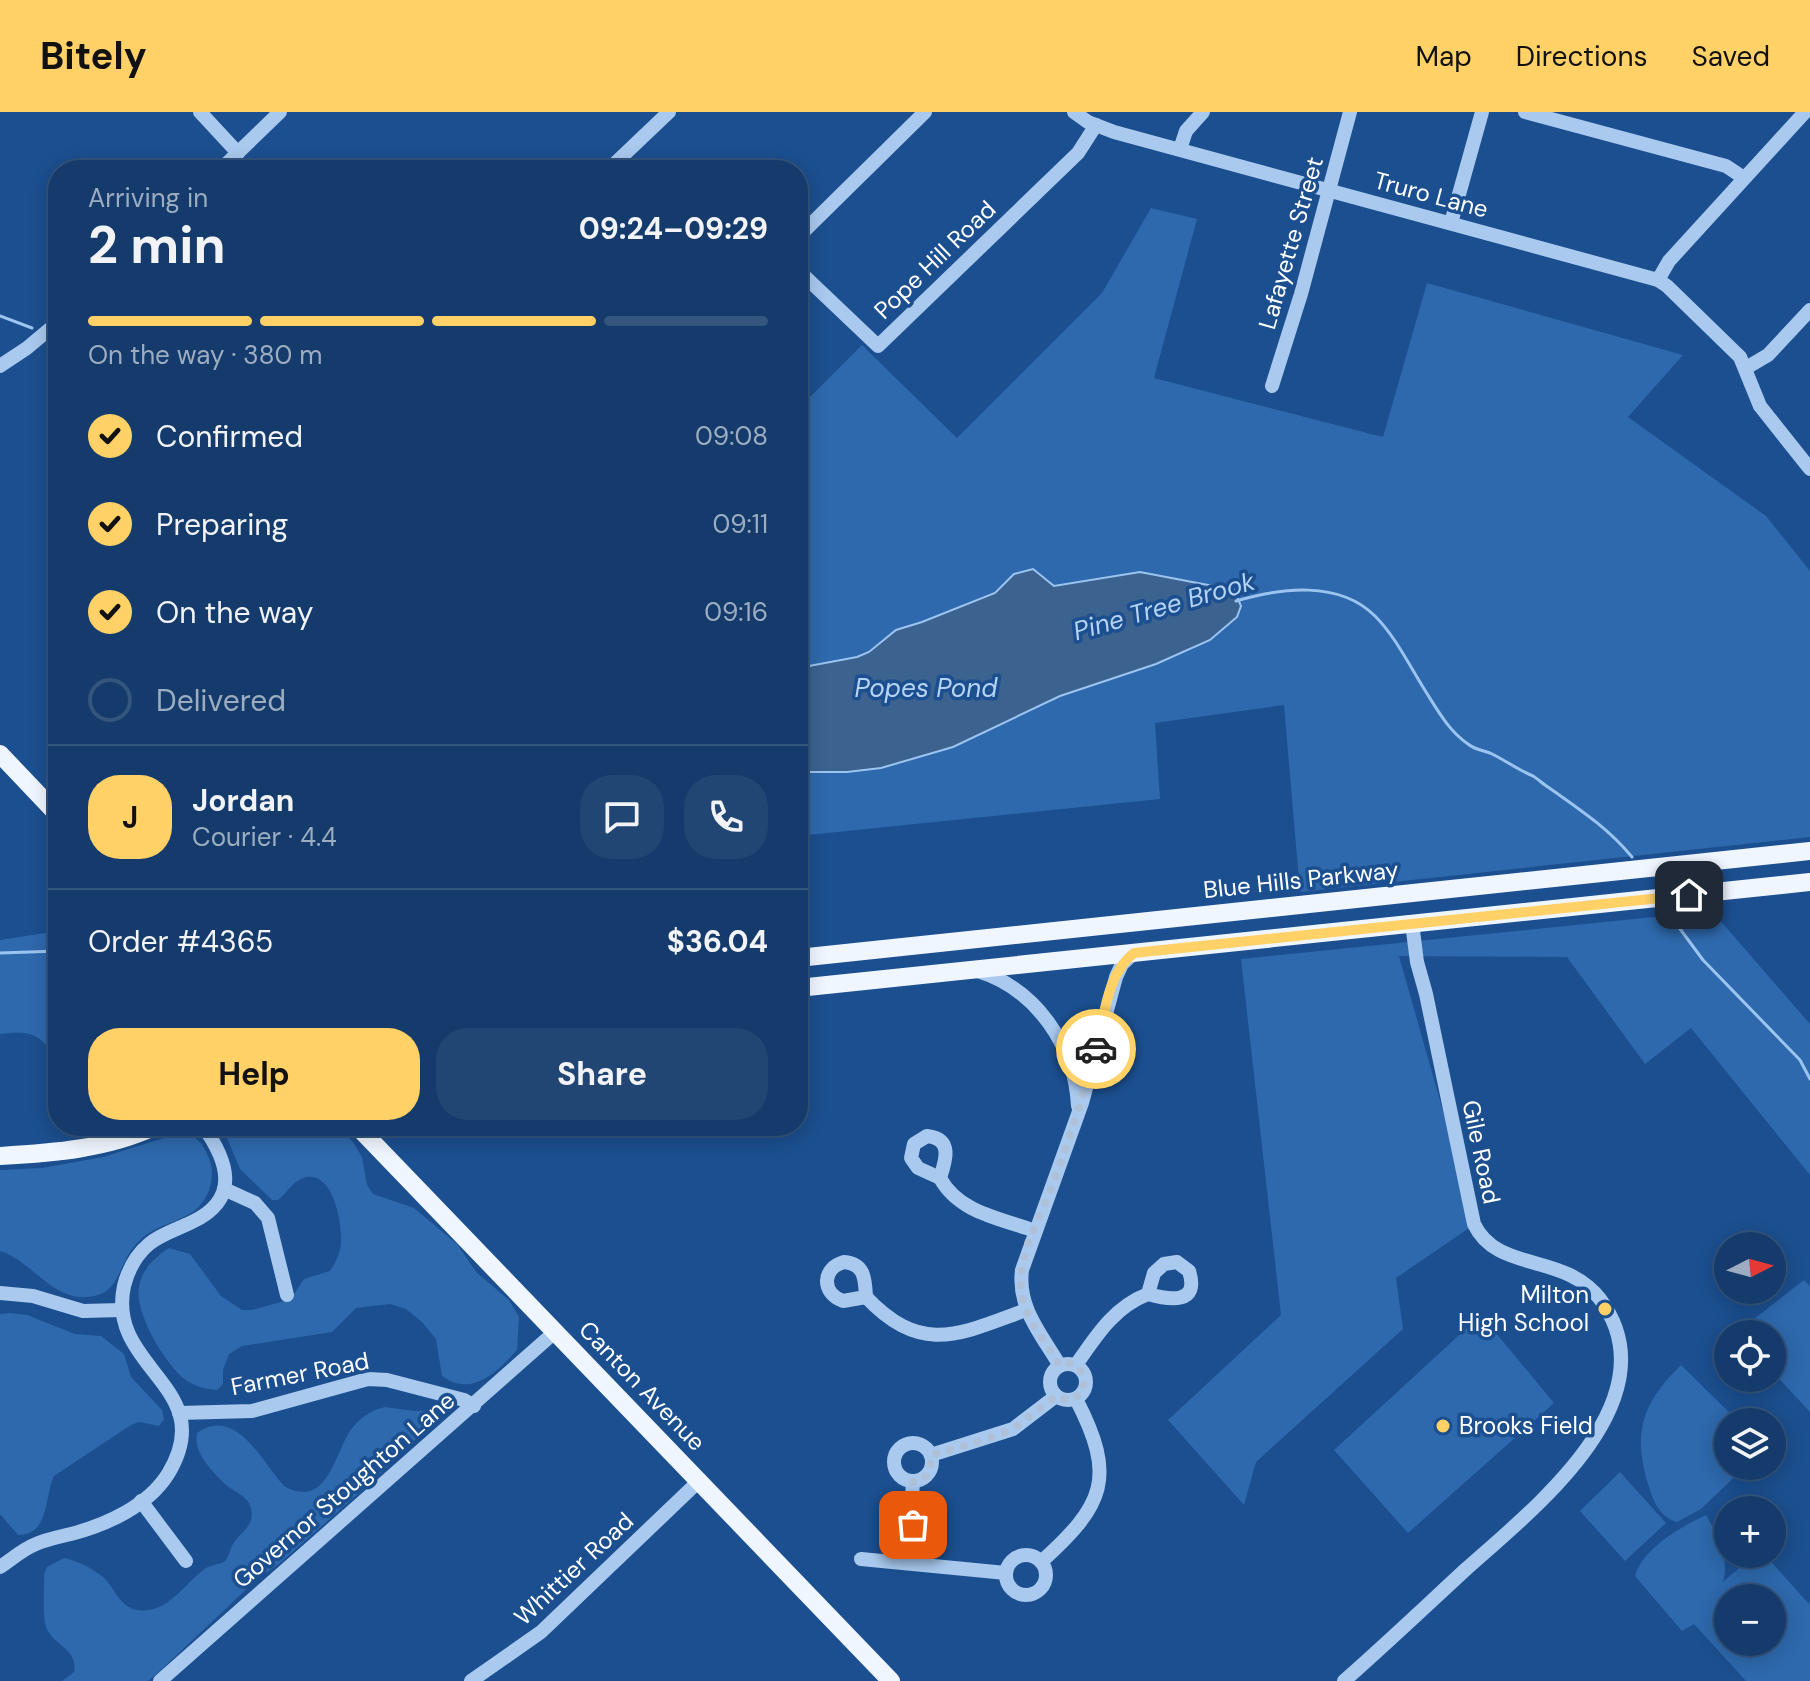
<!DOCTYPE html>
<meta charset="utf-8">
<style>
:root{--surface:#143b6b;--page:#214673;--text:#f1f3f6;--muted:#9dadc1;--line:#33557e;--accent:#ffd166}
body{margin:0;font-family:"DM Sans",sans-serif;background:var(--page);color:var(--text);height:100vh;display:flex;flex-direction:column;font-size:30px;white-space:nowrap}
*{box-sizing:border-box;margin:0}
p{font-size:26px;color:var(--muted)}
.icon{flex:none;width:44px;height:44px;fill:none;stroke:currentColor;stroke-width:2;stroke-linecap:round;stroke-linejoin:round}
.map{position:relative;flex:1;overflow:hidden}
.side{position:absolute;left:48px;top:48px;width:760px;height:976px;display:flex;flex-direction:column;background:var(--surface);border-radius:32px;box-shadow:0 4px 20px #0003,0 0 0 2px var(--line)}
.side>*{flex:none}
.needle{width:52px;rotate:84deg}
.buttons{position:absolute;left:1714px;top:1120px;display:grid;gap:16px}
.buttons a{display:grid;place-items:center;width:72px;height:72px;border-radius:50%;background:var(--surface);box-shadow:0 4px 20px #0003,0 0 0 2px var(--line);font-size:40px}
.pin{position:absolute;display:grid;place-items:center;width:68px;height:68px;color:#fff;margin:-34px;border-radius:16px;box-shadow:0 4px 12px #0006}
.courier{position:absolute;display:grid;place-items:center;width:80px;height:80px;margin:-40px;border:6px solid #ffd166;border-radius:50%;background:#fff;color:#222;box-shadow:0 2px 10px #0007}
.head em{font-style:normal;font-weight:700}
.head div{display:flex;flex-direction:column-reverse}
.head{display:flex;align-items:center;justify-content:space-between;height:136px;padding:0 40px}
h1{font-size:52px;font-weight:700;line-height:60px}
.bar{display:grid;grid-template-columns:repeat(4,1fr);gap:12px 8px;align-content:center;height:96px;padding:0 40px}
.bar i{height:10px;border-radius:6px;background:var(--line)}
.bar .active{background:var(--accent)}
.bar p{grid-column:span 4}
.line{display:flex;align-items:center;gap:20px;padding:0 40px;border-top:2px solid var(--line)}
.line div{flex:1}
.round{display:grid;place-items:center;flex:none;width:84px;height:84px;border-radius:32px;background:var(--page)}
ol{padding:0 40px;list-style:none}
li{display:flex;align-items:center;gap:24px;height:88px}
li p{margin-inline-start:auto}
li .icon{padding:8px;border-radius:50%;background:var(--accent);color:#111;stroke-width:4}
li:last-child{color:var(--muted)}
li i{width:44px;height:44px;border:4px solid var(--line);border-radius:50%}
.cta{display:flex;gap:16px;margin-top:auto;padding:16px 40px}
.cta a{flex:1;height:92px;border-radius:32px;background:var(--accent);color:#111;font-size:32px;font-weight:700;line-height:92px;text-align:center}
.cta a+a{background:var(--page);color:var(--text)}
header{display:flex;align-items:center;gap:48px;box-sizing:border-box;height:112px;padding:0 40px;background:var(--accent);color:#111}
header strong{font-size:38px}
nav{display:flex;gap:44px;margin-inline-start:auto;font-size:28px}
.map>svg:first-child{display:block}
.green{fill:#2e69ad;fill-rule:evenodd}
.water{fill:#3c6290;stroke:#9cc4f0;stroke-width:2}
.lines{fill:none;stroke-linecap:round;stroke-linejoin:round}
.stream{stroke:#9cc4f0;stroke-width:3}
.minor{stroke:#a9c9ee;stroke-width:14}
.major{stroke:#f0f6ff;stroke-width:18}
.done{stroke:#afc1d8;stroke-width:8;stroke-dasharray:0 14.4}
.route{stroke:#ffd166;stroke-width:10}
.poi-dot{fill:#ffd166;stroke:#1b4f8f;stroke-width:3}
.labels{text-anchor:middle;stroke-width:7;stroke-linejoin:round;paint-order:stroke}
.street-label{font-size:24px;fill:#fff;stroke:#1b4f8f}
.poi-label{font-size:24px;fill:#fff;stroke:#1b4f8f;text-anchor:end}
.water-label{font-size:26px;font-style:italic;fill:#b5d3f5;stroke:#1b4f8f}
</style>
<header>
<strong>Bitely</strong>
<nav><a>Map</a><a>Directions</a><a>Saved</a></nav>
</header>
<div class="map">
<svg width="1810" height="1569" viewBox="0 0 1810 1569">
<rect width="100%" height="100%" fill="#1b4f8f"/>
<g class="green">
<path d="M1151 96 1197 107 1154 266 1383 325 1427 171 1683 243 1628 305 1766 404 1810 459V725L1300 780 1284 593 1155 611 1160 687 798 724V297L862 233 957 326 1102 181Z"/>
<path d="M1712 799 1810 912V1063L1691 916 1645 952 1567 845 1399 844 1475 1112 1396 1166 1403 1217 1256 1350 1244 1393 1168 1308 1281 1203 1241 847Z"/>
<path d="M58 819V941C49 938 48 934 41 928 32 919 13 920 0 922V828Z"/>
<path d="M222 1014 338 1015 353 1030 362 1045 367 1073 373 1082 414 1096 457 1132 476 1160 509 1188 519 1205 517 1238C497 1260 472 1286 442 1264L436 1227 422 1210 406 1197 390 1192 356 1196 332 1220 242 1234 229 1242 223 1258V1272L217 1278C206 1277 197 1275 187 1269 166 1254 134 1201 139 1175 142 1157 154 1146 169 1136L190 1142 221 1184 242 1198H252L291 1187 304 1167 330 1159C336 1150 340 1142 341 1131 342 1111 334 1062 307 1065 294 1067 287 1081 278 1088H272L240 1057Z"/>
<path d="M183 1020C196 1024 203 1031 208 1044 217 1062 210 1087 194 1099 177 1111 156 1113 140 1128 115 1152 123 1184 85 1185 52 1187 30 1148 0 1139V1058L42 1056 103 1045Z"/>
<path d="M1804 1168 1810 1174V1300L1772 1259V1222L1737 1220Z"/>
<path d="M10 1201 27 1203 75 1222 101 1224 124 1242 131 1265 162 1298 164 1307 159 1314 139 1310 131 1313 54 1364C44 1385 50 1423 18 1423L0 1402V1202Z"/>
<path d="M1481 1203 1554 1291 1408 1421 1334 1338Z"/>
<path d="M1681 1253 1739 1310H1728V1354H1746L1701 1397 1677 1410C1662 1406 1654 1392 1650 1378 1632 1323 1640 1293 1681 1253Z"/>
<path d="M385 1295 414 1299 438 1298 440 1303 378 1364 279 1452 256 1468 162 1557 148 1569H62L74 1560C78 1538 57 1535 48 1519 41 1507 45 1477 44 1462L47 1455 64 1446C78 1449 92 1456 103 1465 114 1474 119 1495 137 1498 167 1502 183 1474 203 1458 209 1453 219 1453 225 1449 229 1445 230 1437 233 1432 241 1419 255 1415 251 1396 247 1382 234 1381 225 1372 212 1359 193 1341 197 1321 236 1293 263 1351 284 1374 327 1398 334 1343 350 1319 358 1307 371 1298 385 1295Z"/>
<path d="M1620 1360 1666 1411 1625 1449 1580 1399Z"/>
<path d="M1706 1403C1717 1422 1730 1448 1723 1470L1755 1442H1764L1809 1492 1810 1489V1569H1746L1694 1512 1682 1519 1635 1464C1642 1437 1682 1414 1706 1403ZM1728 1486H1772V1530H1728Z"/>
</g>
<path class="water" d="M1033 457 1054 474 1140 460 1234 478 1241 494 1237 505 1210 528 1156 552 1060 584 953 635 881 656 847 660H798V556L857 545 869 540 896 518 922 510 995 481 1014 462Z"/>
<g class="lines">
<g class="stream">
<path d="M0 204 32 216"/>
<path d="M49 232 58 266"/>
<path d="M1236 489C1280 476 1339 468 1375 504 1396 525 1410 555 1426 580 1438 599 1449 619 1468 632 1475 638 1482 638 1490 641 1505 648 1518 658 1533 664 1538 667 1543 672 1548 675 1579 697 1607 715 1632 745"/>
<path d="M1672 806 1703 848 1800 948 1810 967"/>
<path d="M0 841 58 839"/>
</g>
<g class="minor">
<path d="M200 0 238 41"/>
<path d="M1074 0 1088 10 1114 20 1658 168 1667 174 1740 245 1760 294 1810 357"/>
<path d="M1525 0 1726 54 1744 66"/>
<path d="M1180 37 1186 19 1203 0"/>
<path d="M220 58 280 0"/>
<path d="M608 58 669 0"/>
<path d="M1451 111 1482 0"/>
<path d="M798 125 925 0"/>
<path d="M798 158 878 234 1078 41 1096 13"/>
<path d="M1658 168 1669 149 1805 0"/>
<path d="M0 254 27 236 58 210"/>
<path d="M1746 256 1768 243 1810 198"/>
<path d="M1272 274 1301 182 1350 0"/>
<path d="M978 859C1036 877 1075 934 1078 994"/>
<path d="M1058 925C1074 935 1089 935 1101 919"/>
<path d="M927 1024C953 1027 946 1048 940 1066L918 1056 911 1046 914 1032Z"/>
<path d="M940 1066C959 1101 1000 1106 1035 1119"/>
<path d="M224 1077 255 1091 268 1106 287 1183"/>
<path d="M844 1150C865 1152 865 1167 866 1185L843 1189C821 1181 822 1156 844 1150Z"/>
<path d="M0 1181 33 1184 83 1199 122 1198"/>
<path d="M866 1185C922 1244 960 1222 1026 1198"/>
<circle cx="1068" cy="1270" r="18"/>
<path d="M1076 1253C1096 1224 1114 1195 1148 1182 1169 1188 1200 1193 1189 1159L1177 1150 1164 1152 1154 1161 1148 1182"/>
<path d="M1060 1254C1042 1223 1017 1196 1022 1158L1082 991 1116 865 1122 852 1134 841"/>
<path d="M179 1301 252 1299 368 1267 387 1268 464 1288 474 1294"/>
<circle cx="913" cy="1350" r="19"/>
<path d="M931 1343 1013 1317 1056 1284"/>
<path d="M141 1389 186 1449"/>
<circle cx="1026" cy="1463" r="20"/>
<path d="M861 1447 1006 1461"/>
<path d="M1041 1450C1104 1393 1117 1366 1076 1287"/>
<path d="M908 1451 913 1369"/>
<path d="M0 1455C12 1447 23 1437 36 1432 47 1427 59 1425 71 1422 106 1413 148 1394 168 1362 221 1275 106 1257 124 1174 128 1158 136 1143 149 1132 161 1122 178 1117 192 1110 241 1087 228 1049 203 1014"/>
<path d="M160 1569 556 1219"/>
<path d="M471 1569 541 1520 700 1368"/>
<path d="M1344 1569C1385 1533 1425 1495 1465 1458 1531 1399 1675 1288 1600 1187 1564 1140 1497 1161 1474 1112L1426 882 1417 850 1412 811"/>
</g>
<g class="major">
<path d="M0 642 58 703"/>
<path d="M798 846 1810 739"/>
<path d="M798 876 1810 770"/>
<path d="M357 1014 891 1569"/>
<path d="M0 1044C52 1041 108 1037 156 1014"/>
</g>
</g>
<g class="lines">
<path class="done" d="M913 1413V1369L923 1367 930 1360 931 1343 984 1328 1013 1317 1056 1284 1071 1289 1083 1279 1084 1268 1080 1257 1070 1251 1060 1254C1048 1232 1026 1209 1022 1184 1015 1145 1040 1107 1053 1072 1069 1027 1084 983 1096 937"/>
<path class="route" d="M1096 937C1104 906 1107 861 1134 841L1689 783"/>
</g>
<g class="poi-dot">
<circle cx="1605" cy="1197" r="8"/>
<circle cx="1443" cy="1314" r="8"/>
</g>
<g class="labels">
<g class="street-label">
<text transform="translate(1431 83) rotate(15)" y="8">Truro Lane</text>
<text transform="translate(1291 131) rotate(-74)" y="8">Lafayette Street</text>
<text transform="translate(935 148) rotate(-44)" y="8">Pope Hill Road</text>
<text transform="translate(1301 768) rotate(-6)" y="8">Blue Hills Parkway</text>
<text transform="translate(1481 1040) rotate(78)" y="8">Gile Road</text>
<text transform="translate(300 1262) rotate(-11)" y="8">Farmer Road</text>
<text transform="translate(642 1274) rotate(46)" y="8">Canton Avenue</text>
<text transform="translate(344 1378) rotate(-41)" y="8">Governor Stoughton Lane</text>
<text transform="translate(574 1457) rotate(-43)" y="8">Whittier Road</text>
</g>
<g class="poi-label">
<text x="1589" y="1191">Milton<tspan x="1589" dy="28">High School</tspan></text>
<text x="1459" y="1322" text-anchor="start">Brooks Field</text>
</g>
<g class="water-label">
<text transform="translate(1164 494) rotate(-16)" y="9">Pine Tree Brook</text>
<text x="926" y="585">Popes Pond</text>
</g>
</g>
</svg>
<div class="buttons">
<a><svg class="needle" viewBox="-14 -14 28 28"><path d="M0-13l5 13h-10z" fill="#e53935"/><path d="M0 13l5-13h-10z" fill="#9dadc1"/></svg></a>
<a><svg class="icon" aria-label="locate" viewBox="0 0 24 24"><circle cx="12" cy="12" r="6"/><path d="M12 2v4M12 18v4M2 12h4M18 12h4"/></svg></a>
<a><svg class="icon" aria-label="layers" viewBox="0 0 24 24"><path d="M12 4l9 5-9 5-9-5zM3 14l9 5 9-5"/></svg></a>
<a>+</a>
<a>−</a>
</div>
<div class="pin" style="left:913px;top:1413px;background:#ea580c"><svg class="icon" aria-label="bag" viewBox="0 0 24 24"><path d="M5 8h14l-1 12H6zM9 8a3 3 0 0 1 6 0"/></svg></div>
<div class="pin" style="left:1689px;top:783px;background:#1f2937"><svg class="icon" aria-label="home" viewBox="0 0 24 24"><path d="M3 11l9-7 9 7M6 9v11h12V9"/></svg></div>
<div class="courier" style="left:1096px;top:937px"><svg class="icon" aria-label="car" viewBox="0 0 24 24"><path d="M5 17H2v-5l4-1 3-4h7l3 4 3 1v5h-3M9 17h6M6 11h13"/><circle cx="7" cy="17" r="2"/><circle cx="17" cy="17" r="2"/></svg></div>
<section class="side">
<div class="head"><div><h1>2 min</h1><p>Arriving in</p></div><em>09:24–09:29</em></div>
<div class="bar"><i class="active"></i><i class="active"></i><i class="active"></i><i></i><p>On the way · 380 m</p></div>
<ol>
<li><svg class="icon" aria-label="check" viewBox="0 0 24 24"><path d="M5 12l5 5 9-10"/></svg>Confirmed<p>09:08</p></li>
<li><svg class="icon" aria-label="check" viewBox="0 0 24 24"><path d="M5 12l5 5 9-10"/></svg>Preparing<p>09:11</p></li>
<li><svg class="icon" aria-label="check" viewBox="0 0 24 24"><path d="M5 12l5 5 9-10"/></svg>On the way<p>09:16</p></li>
<li><i></i>Delivered</li>
</ol>
<div class="line" style="height:144px"><b class="round" style="background:var(--accent);color:#111">J</b><div><b>Jordan</b><p>Courier · 4.4</p></div><a class="round"><svg class="icon" aria-label="chat" viewBox="0 0 24 24"><path d="M4 5h16v11H9l-5 4z"/></svg></a><a class="round"><svg class="icon" aria-label="phone" viewBox="0 0 24 24"><path d="M5 4h4l2 5-3 2q2 4 5 5l2-3 5 2v4C11 20 4 13 5 4z"/></svg></a></div>
<div class="line" style="height:104px"><div>Order #4365</div><b>$36.04</b></div>
<div class="cta"><a>Help</a><a>Share</a></div>
</section>
</div>
